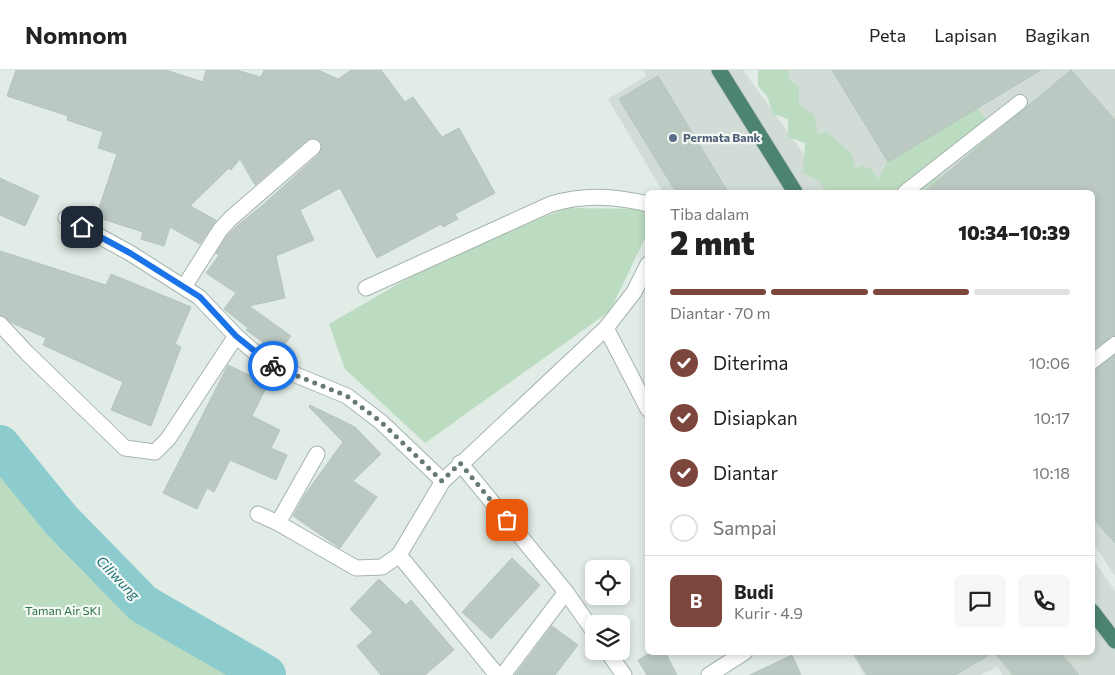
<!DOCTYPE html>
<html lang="id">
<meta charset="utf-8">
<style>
:root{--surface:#fff;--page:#f6f6f6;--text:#222;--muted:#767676;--line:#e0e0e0;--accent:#7d463d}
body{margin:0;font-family:Commissioner,sans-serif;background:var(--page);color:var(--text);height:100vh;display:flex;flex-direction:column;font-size:19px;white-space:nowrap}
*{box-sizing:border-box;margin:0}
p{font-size:16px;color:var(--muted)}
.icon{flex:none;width:28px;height:28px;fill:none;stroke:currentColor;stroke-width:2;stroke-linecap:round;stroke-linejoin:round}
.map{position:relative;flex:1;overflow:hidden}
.panel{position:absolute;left:645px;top:120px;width:450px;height:465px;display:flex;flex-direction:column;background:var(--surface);border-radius:8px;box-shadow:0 2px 8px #0003}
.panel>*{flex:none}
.fabs{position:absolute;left:585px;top:490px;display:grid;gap:10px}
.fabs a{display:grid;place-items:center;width:45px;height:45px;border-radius:8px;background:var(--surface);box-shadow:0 2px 8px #0003;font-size:25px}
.pin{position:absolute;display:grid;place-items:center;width:42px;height:42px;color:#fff;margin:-21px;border-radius:10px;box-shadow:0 2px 8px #0006}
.courier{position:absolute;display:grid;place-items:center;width:50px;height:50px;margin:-25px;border:4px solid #1a73e8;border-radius:50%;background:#fff;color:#222;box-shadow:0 1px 6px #0007}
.overview em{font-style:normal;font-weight:800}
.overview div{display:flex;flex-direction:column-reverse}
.overview{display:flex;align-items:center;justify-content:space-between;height:85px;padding:0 25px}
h1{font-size:32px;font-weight:800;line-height:38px}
.bar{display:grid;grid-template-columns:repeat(4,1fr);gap:8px 5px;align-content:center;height:60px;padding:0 25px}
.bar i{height:6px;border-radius:4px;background:var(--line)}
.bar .on{background:var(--accent)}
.bar p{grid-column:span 4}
.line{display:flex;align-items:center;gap:12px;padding:0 25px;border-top:1px solid var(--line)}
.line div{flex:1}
.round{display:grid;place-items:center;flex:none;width:52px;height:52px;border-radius:8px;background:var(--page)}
ol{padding:0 25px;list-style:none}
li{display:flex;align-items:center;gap:15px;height:55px}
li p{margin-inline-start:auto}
li .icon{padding:5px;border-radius:50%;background:var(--accent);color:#fff;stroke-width:4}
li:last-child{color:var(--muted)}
li i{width:28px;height:28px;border:2px solid var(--line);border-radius:50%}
header{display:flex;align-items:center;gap:30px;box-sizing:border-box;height:70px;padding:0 25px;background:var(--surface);border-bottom:1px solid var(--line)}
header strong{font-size:24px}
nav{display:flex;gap:28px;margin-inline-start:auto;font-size:18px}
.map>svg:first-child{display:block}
.built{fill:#d0dcd5}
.green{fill:#bcdcc1}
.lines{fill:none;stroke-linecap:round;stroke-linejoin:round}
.river{stroke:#8ccccf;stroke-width:40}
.building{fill:#bbc9c2;stroke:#b5c5bd}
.service-casing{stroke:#a5b4ad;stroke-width:16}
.minor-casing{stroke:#a5b4ad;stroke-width:17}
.trunk-casing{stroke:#c1c8c6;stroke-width:17}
.service{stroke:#fff;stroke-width:14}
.minor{stroke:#fff;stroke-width:15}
.trunk{stroke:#4c8471;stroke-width:15}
.done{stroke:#667a72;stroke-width:5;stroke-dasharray:0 9}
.route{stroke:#1a73e8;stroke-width:6}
.service-dot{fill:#5c6f8a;stroke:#f3f8f5;stroke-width:2}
.labels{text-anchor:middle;stroke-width:4.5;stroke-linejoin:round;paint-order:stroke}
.service-label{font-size:12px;font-weight:bold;fill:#4e5e75;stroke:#f3f8f5;text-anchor:start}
.park-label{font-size:12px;fill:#2e7241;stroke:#f3f8f5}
.water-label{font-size:14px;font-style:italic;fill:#1f7176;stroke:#f3f8f5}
</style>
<header>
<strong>Nomnom</strong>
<nav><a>Peta</a><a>Lapisan</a><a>Bagikan</a></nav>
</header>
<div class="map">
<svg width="1115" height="605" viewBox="0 0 1115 605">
<rect width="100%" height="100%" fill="#e2ece6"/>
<g class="built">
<path d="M643 0H743L831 122H663L608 29 646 6Z"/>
<path d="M774 0H1115V506L1093 473 1092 122H857Z"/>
<path d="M1093 489 1115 521V605H1002L998 597 980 605H864L852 583 1092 582Z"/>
</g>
<g class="green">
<path d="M758 0H789V10L799 17V35L814 45 818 64 827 62 852 84 855 99 862 96 871 99 878 109 899 72 976 36 987 51 988 71 946 96 935 113 918 122H827L819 111 803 103 805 73 788 67V49L773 44 767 26 758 16Z"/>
<path d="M568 138 647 139V164L610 241 425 373 345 299 329 254 462 177Z"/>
<path d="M0 374 139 530 266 605H0Z"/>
</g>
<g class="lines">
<path class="river" d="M0 375 61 450 143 534 266 605"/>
</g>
<g class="building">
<path d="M16 0H166L203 12 206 0H236L261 7 264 0H318L338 9 351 0H381L405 32 413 27 442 67 459 58 495 123 455 144 458 149 443 157 441 154 377 188 340 118 300 140 314 170 276 186 285 228 249 236 291 266 278 283 246 260 248 258 224 239 236 223 206 203 219 185 216 183 227 166 237 156 264 134 319 84 322 76 320 71 312 68 307 70 255 115 240 89 231 100 229 98 190 136 216 150 200 174 170 157 164 176 141 169 143 162 96 147 117 84 98 78 103 62 67 50 68 46 7 26Z"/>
<path d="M832 0H1041L888 92Z"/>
<path d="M1071 0 1115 50V265L1092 280V122H924Z"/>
<path d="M658 6 728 122H676L619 29Z"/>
<path d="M0 108 39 126 25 156 0 145Z"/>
<path d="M0 181 106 215 111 204 191 237 175 274 181 277 151 356 111 340 123 312 43 275 46 268 12 253 0 245Z"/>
<path d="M1115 285V473L1092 447V301Z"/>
<path d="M228 295 268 314 252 346 280 360 271 378 287 385 276 410 230 390 214 422 207 418 197 439 163 423Z"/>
<path d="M310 335 355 357 381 384 353 411 377 427 340 478 293 446 306 423 343 372 309 337Z"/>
<path d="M512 488 540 515 491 569 462 542Z"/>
<path d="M379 509 406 535 411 530 454 580 425 605H381L357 576 373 562 350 539Z"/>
<path d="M552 556 578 575 555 605H515Z"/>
<path d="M652 582H665L677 605H647L638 590Z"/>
<path d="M853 582H994L955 605H867Z"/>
<path d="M994 582H1060L1079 605H1013Z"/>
<path d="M792 585 801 605H750Z"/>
</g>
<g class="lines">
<defs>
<g id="service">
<path d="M905 122 1020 32"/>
<path d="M1092 292 1115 274"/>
</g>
<g id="minor">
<path d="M66 148 130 183 199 227 236 266 267 293 347 326 381 352 443 411"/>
<path d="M184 217 220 160 230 149 313 77"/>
<path d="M366 218 551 134C585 124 614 126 648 134"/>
<path d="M0 254 27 283 125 378 155 382 168 369 236 266"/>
<path d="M606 258 648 339"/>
<path d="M460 393 566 522 594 562"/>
<path d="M258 444 278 453 356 498 382 497 399 485"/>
<path d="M278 453 317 384"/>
<path d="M607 581 624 605"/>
<path d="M497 605 399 485 443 411 606 258 634 222 648 194"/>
<path d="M503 605 566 522"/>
<path d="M709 605 745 582"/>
</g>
<g id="trunk">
<path d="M719 0 795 122"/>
<path d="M1092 541 1115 571"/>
</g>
</defs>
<use href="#service" class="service-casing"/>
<use href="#minor" class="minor-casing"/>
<use href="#trunk" class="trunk-casing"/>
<use href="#service" class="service"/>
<use href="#minor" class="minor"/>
<use href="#trunk" class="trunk"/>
</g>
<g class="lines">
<path class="done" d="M273 296 347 326 381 352 442 411 460 393 507 450"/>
<path class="route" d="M82 157 130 183 200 227 236 266 273 296"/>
</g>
<circle class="service-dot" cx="673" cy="68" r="5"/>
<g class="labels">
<g class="service-label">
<text x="683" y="72">Permata Bank</text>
</g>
<g class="park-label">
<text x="63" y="545">Taman Air SKI</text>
</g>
<g class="water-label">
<text transform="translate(118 508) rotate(46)" y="5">Ciliwung</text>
</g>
</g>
</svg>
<div class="fabs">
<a><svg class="icon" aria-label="locate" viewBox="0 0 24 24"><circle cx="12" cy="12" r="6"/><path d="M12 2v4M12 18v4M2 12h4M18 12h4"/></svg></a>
<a><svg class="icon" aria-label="layers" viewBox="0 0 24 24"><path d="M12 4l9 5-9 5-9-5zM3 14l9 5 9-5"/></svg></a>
</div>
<div class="pin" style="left:507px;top:450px;background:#ea580c"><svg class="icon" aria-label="bag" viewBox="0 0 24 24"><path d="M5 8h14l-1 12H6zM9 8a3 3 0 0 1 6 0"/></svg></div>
<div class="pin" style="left:82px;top:157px;background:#1f2937"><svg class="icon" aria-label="home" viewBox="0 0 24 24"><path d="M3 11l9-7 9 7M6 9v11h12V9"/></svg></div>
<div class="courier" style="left:273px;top:296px"><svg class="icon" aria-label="bike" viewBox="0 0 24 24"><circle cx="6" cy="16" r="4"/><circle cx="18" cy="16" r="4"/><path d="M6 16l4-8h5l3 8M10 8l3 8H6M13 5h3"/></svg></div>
<section class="panel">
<div class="overview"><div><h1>2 mnt</h1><p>Tiba dalam</p></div><em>10:34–10:39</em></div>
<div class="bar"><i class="on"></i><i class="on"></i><i class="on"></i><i></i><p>Diantar · 70 m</p></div>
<ol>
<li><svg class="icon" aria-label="check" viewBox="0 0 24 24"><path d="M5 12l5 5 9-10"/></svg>Diterima<p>10:06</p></li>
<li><svg class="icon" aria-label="check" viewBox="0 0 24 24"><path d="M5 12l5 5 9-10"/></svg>Disiapkan<p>10:17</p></li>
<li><svg class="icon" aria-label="check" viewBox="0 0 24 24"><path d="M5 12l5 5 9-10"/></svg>Diantar<p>10:18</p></li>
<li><i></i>Sampai</li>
</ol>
<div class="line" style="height:90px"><b class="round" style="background:var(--accent);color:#fff">B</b><div><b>Budi</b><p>Kurir · 4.9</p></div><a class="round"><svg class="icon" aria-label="chat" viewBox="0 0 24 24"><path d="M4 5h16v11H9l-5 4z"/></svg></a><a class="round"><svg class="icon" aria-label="phone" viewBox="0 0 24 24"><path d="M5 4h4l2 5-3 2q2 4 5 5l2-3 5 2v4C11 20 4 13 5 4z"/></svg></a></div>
</section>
</div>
